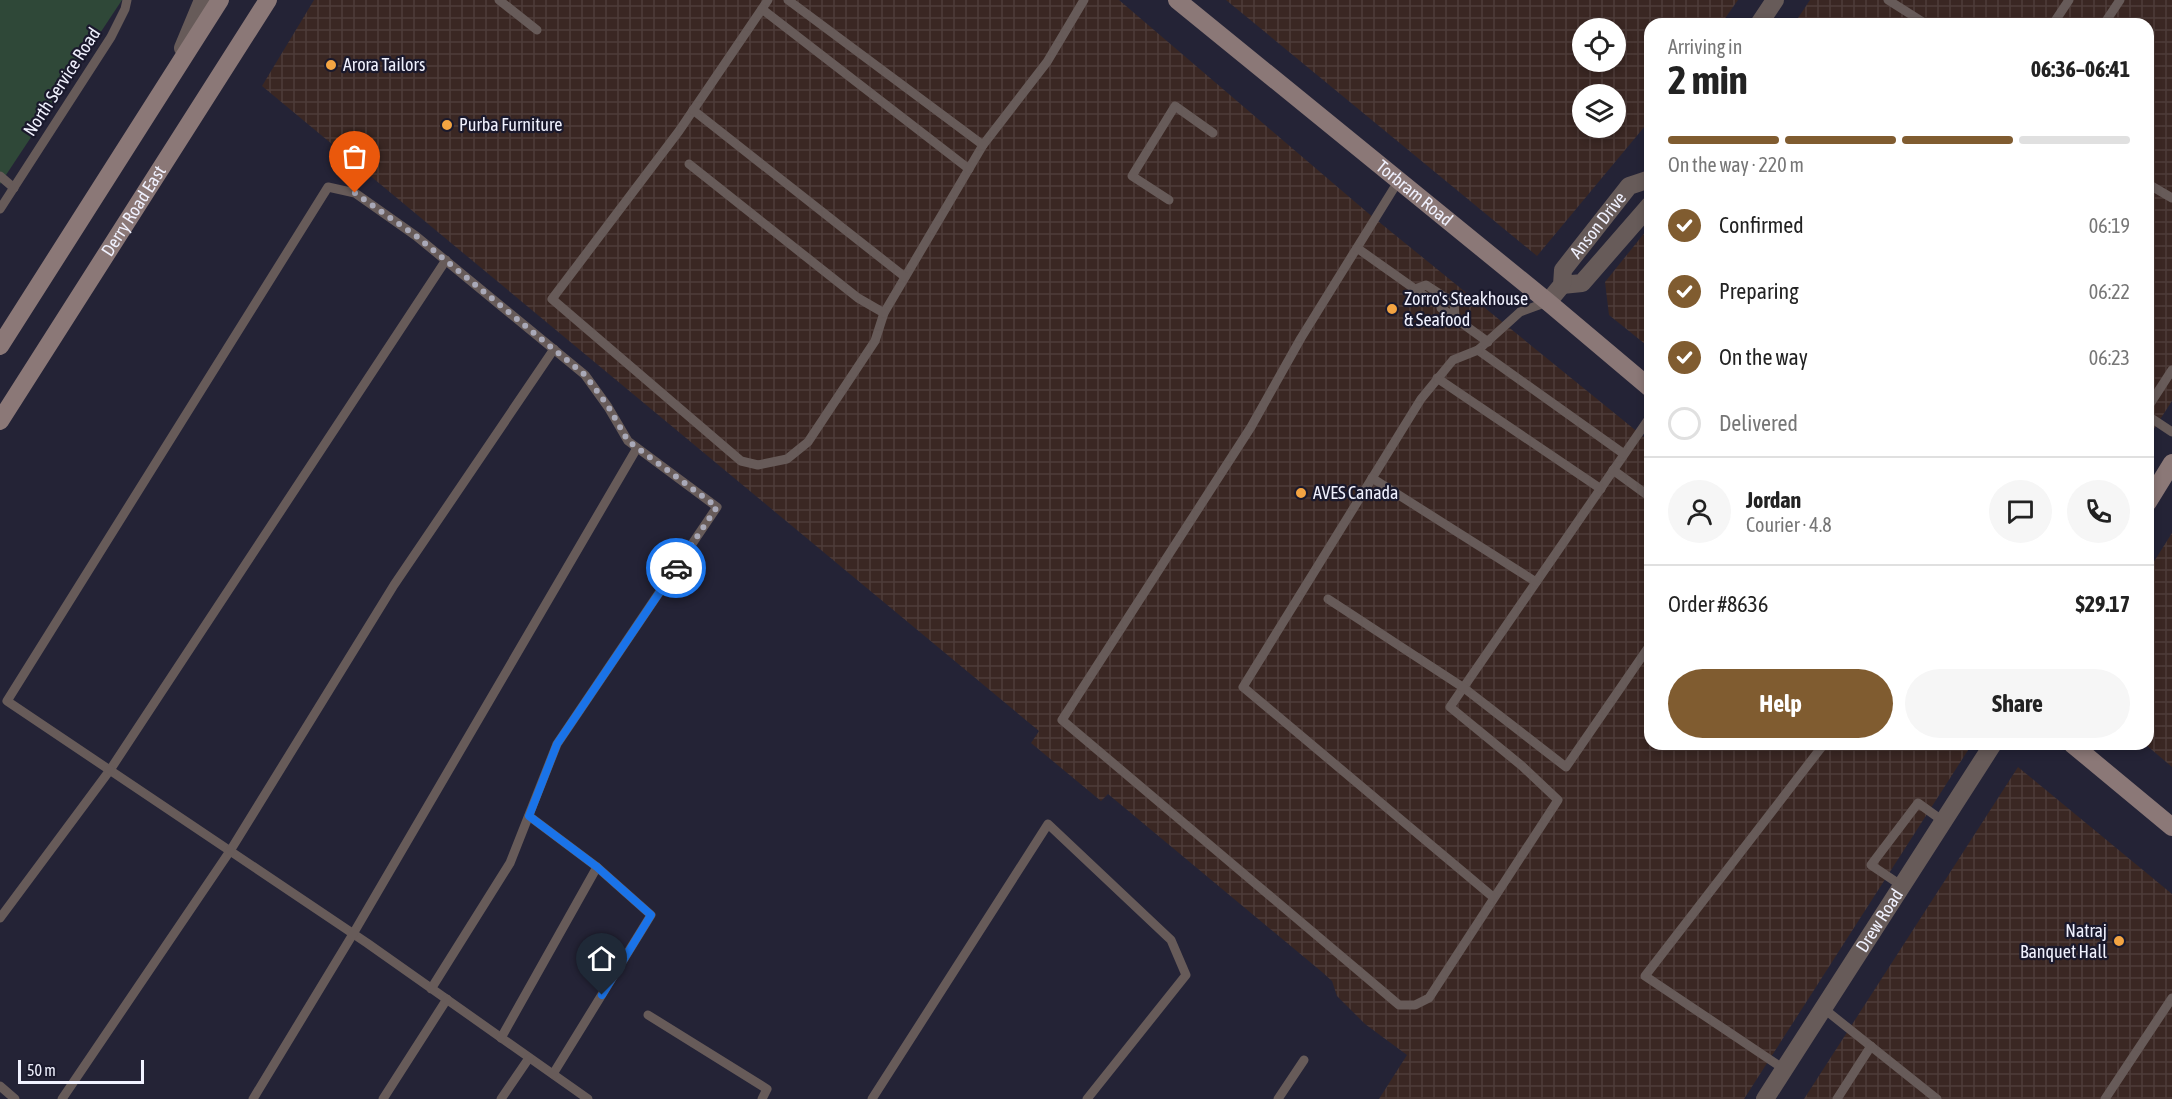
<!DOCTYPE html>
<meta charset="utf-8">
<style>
:root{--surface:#fff;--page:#f6f6f6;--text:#222;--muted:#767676;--line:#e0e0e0;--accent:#805c30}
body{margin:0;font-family:"Asap Condensed",sans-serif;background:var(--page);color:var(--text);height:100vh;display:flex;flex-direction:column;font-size:22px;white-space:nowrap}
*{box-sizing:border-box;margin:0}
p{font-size:20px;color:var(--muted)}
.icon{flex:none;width:33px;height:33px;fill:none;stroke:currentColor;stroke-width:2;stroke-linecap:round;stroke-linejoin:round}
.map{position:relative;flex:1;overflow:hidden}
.sheet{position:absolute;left:1644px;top:18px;width:510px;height:732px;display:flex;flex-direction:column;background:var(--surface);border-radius:18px;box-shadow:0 3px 9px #0003}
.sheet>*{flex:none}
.tools{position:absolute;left:1572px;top:18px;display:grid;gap:12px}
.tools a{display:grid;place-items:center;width:54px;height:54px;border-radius:50%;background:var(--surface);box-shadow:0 3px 9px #0003;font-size:30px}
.scale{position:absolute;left:18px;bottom:15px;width:126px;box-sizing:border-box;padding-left:6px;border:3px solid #f0f1fe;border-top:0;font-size:16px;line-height:21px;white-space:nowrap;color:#f0f1fe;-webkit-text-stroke:4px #1a192c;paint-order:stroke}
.pin{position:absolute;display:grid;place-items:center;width:51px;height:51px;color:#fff;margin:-62px -26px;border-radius:50% 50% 50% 0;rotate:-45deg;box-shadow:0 0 6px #0007}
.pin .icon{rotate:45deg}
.courier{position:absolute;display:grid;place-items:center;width:60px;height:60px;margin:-30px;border:4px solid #1a73e8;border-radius:50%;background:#fff;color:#222;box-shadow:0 2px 8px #0007}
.overview em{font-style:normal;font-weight:700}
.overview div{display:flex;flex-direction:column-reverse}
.overview{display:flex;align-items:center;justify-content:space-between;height:102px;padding:0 24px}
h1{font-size:39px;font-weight:700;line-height:45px}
.bar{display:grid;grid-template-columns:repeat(4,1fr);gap:9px 6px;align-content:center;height:72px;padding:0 24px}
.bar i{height:8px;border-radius:4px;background:var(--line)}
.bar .selected{background:var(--accent)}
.bar p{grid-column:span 4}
.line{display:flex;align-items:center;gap:15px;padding:0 24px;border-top:2px solid var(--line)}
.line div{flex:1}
.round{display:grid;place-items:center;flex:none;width:63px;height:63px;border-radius:32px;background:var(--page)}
ol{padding:0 24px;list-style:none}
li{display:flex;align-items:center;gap:18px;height:66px}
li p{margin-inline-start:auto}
li .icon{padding:6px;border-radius:50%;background:var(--accent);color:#fff;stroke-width:4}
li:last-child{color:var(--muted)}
li i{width:33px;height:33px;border:3px solid var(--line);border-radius:50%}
.action{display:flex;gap:12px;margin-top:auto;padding:12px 24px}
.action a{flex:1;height:69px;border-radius:36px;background:var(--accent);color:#fff;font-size:24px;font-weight:700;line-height:69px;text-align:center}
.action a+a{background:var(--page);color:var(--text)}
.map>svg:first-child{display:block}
.industrial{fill:url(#industrial-grid);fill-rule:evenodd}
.grass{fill:#2f4838}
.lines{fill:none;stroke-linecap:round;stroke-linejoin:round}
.lane{stroke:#675b59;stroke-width:9}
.street{stroke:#675b59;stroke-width:18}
.secondary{stroke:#8b7877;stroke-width:18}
.done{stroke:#a9a9b8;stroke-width:6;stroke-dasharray:0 10.8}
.route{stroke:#1a73e8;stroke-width:8}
.poi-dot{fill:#f3a442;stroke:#1a192c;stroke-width:2}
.labels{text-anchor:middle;stroke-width:4.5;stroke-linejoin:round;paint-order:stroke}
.poi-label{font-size:18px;fill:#f0f1fe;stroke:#1a192c;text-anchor:start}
.street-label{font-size:18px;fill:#f0f1fe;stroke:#1a192c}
</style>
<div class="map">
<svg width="2172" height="1099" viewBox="0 0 2172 1099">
<defs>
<pattern id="industrial-grid" width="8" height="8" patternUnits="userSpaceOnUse" patternTransform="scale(1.5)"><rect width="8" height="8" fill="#3a2723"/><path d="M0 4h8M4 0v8" fill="none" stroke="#4d3c39"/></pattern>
</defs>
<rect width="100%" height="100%" fill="#242336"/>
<g class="industrial">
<path d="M314 0H1119L1368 213 1650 442V744H1972L1744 1099H1379L1407 1055 1365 1024 1337 996 1332 981 1322 972 1108 794 1101 801 1031 743 1039 731 262 86Z"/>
<path d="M1226 0H1738L1721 24H1650V120L1537 256ZM1616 28V62H1582V28ZM1616 94V128H1582V94Z"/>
<path d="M1810 0H2172V401L2148 438V24H1794Z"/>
<path d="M1650 226V348L1609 315 1605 282Z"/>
<path d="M2172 533V767L2145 744H2148V571Z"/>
<path d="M2018 767 2172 894V1099H1804Z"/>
</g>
<path class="grass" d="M0 0H122L0 184Z"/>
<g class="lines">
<g class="lane">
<path d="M499 0 537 30"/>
<path d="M768 0 679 131 552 299 741 461 758 465 787 459 808 442 875 341 884 313 983 145 1047 62 1084 0"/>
<path d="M788 0 983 145"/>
<path d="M1888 0 1926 24"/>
<path d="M762 9 969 169"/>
<path d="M2053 24 2069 0"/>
<path d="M2104 24 2120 0"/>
<path d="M693 110 905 277"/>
<path d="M689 164 858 298 884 313"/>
<path d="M0 176 14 188"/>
<path d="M1399 180 1301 338 1251 427 1062 720 1399 1005H1415L1429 998 1558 800 1522 766 1450 707 1650 417"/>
<path d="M2148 184 2172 198"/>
<path d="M1169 200 1132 176 1175 106 1213 133"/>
<path d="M0 209 111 37 125 9 127 0"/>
<path d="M1357 248 1429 299"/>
<path d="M1650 284V298"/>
<path d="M1415 289 1426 285 1454 303 1455 317"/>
<path d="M1547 302 1520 312 1478 350 1624 454"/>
<path d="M1441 308 1488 342"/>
<path d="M1478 350 1453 360 1421 399 1243 687 1493 897"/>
<path d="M1437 378 1601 489"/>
<path d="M2148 407 2172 370"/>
<path d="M2148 416 2172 432"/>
<path d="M1613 470 1650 497"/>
<path d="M1372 478 1536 582"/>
<path d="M1328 599 1464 688 1566 767 1650 645"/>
<path d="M1902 886 1871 865 1918 803 1943 821"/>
<path d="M0 918 110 770 446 260"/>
<path d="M431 989 510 863 557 744 717 507 628 441 608 407 585 375 416 236 355 193 328 187 7 701 367 943 588 1099"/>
<path d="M1823 1008 1937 1099"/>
<path d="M648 1015 767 1089 762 1099"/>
<path d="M501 1038 597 867 529 816"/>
<path d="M1784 1069 1645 976 1824 744"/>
<path d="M553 1074 651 915 597 867"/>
<path d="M0 1086 15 1099"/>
<path d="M62 1099 230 851 394 585 554 349"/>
<path d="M253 1099 353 934 637 448"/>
<path d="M383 1099 447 999"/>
<path d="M501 1099 529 1058"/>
<path d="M872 1099 1048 824 1171 940 1186 975 1087 1099"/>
<path d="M1278 1099 1304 1060"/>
<path d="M1837 1099 1871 1046"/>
<path d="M2105 1099 2172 998"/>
</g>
<g class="street">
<path d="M1759 24 1775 0"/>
<path d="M183 48 203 0"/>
<path d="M1562 285 1582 283 1650 205"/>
<path id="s1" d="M1548 302 1562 285 1563 270 1629 186 1650 179"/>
<path id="s2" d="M1765 1099 1993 744"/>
</g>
<g class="secondary">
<path id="s3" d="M1177 0 1548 302 1650 388"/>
<path d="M0 346 220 0"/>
<path id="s4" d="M0 421 268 0"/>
<path d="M2148 502 2172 463"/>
<path d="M2072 744 2172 827"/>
</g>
</g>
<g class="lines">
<path class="done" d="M355 193 416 236 585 375 608 406 628 441 717 507 676 568"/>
<path class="route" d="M602 995 651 915 597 867 529 816 557 744 676 568"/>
</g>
<g class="poi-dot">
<circle cx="331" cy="65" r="6"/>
<circle cx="447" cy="125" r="6"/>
<circle cx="1392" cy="309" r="6"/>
<circle cx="1301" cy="493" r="6"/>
<circle cx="2119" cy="941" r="6"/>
</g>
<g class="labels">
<g class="poi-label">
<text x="343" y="71">Arora Tailors</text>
<text x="459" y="131">Purba Furniture</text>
<text x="1404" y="305">Zorro's Steakhouse<tspan x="1404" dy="21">&amp; Seafood</tspan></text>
<text x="1313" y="499">AVES Canada</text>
<text x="2107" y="937" text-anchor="end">Natraj<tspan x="2107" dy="21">Banquet Hall</tspan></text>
</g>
<g class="street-label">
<text transform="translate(62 82) rotate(-57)" y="6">North Service Road</text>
<text dy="6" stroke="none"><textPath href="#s3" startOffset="306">Torbram Road</textPath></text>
<text dy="6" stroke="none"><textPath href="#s4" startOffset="249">Derry Road East</textPath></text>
<text dy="6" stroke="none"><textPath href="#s1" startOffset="94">Anson Drive</textPath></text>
<text dy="6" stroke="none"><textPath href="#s2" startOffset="212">Drew Road</textPath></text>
</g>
</g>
</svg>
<div class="tools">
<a><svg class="icon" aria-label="locate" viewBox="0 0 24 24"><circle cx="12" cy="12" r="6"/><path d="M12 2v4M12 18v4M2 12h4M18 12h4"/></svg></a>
<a><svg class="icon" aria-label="layers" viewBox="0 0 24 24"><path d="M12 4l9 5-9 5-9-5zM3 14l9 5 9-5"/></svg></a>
</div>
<div class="scale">50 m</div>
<div class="pin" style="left:355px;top:193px;background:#ea580c"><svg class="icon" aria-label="bag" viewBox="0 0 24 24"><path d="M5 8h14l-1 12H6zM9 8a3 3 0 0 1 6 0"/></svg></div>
<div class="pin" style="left:602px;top:995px;background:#1f2937"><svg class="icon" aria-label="home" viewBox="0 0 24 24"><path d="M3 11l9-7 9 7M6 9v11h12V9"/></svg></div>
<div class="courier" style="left:676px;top:568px"><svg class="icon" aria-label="car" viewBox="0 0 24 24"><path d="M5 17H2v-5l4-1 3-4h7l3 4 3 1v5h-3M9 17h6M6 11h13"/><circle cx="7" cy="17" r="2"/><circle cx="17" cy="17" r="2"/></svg></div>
<section class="sheet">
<div class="overview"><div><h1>2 min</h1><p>Arriving in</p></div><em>06:36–06:41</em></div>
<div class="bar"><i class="selected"></i><i class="selected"></i><i class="selected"></i><i></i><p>On the way · 220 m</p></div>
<ol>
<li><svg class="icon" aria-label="check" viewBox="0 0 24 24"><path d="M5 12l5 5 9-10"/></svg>Confirmed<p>06:19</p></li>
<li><svg class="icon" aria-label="check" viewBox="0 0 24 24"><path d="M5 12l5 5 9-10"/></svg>Preparing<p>06:22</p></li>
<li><svg class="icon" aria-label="check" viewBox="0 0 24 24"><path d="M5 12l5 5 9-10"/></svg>On the way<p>06:23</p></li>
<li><i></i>Delivered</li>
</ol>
<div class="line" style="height:108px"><a class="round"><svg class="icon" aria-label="person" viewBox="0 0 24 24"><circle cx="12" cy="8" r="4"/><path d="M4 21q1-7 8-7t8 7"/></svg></a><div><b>Jordan</b><p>Courier · 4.8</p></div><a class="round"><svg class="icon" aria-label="chat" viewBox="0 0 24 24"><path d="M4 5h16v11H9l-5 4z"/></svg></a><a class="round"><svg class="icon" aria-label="phone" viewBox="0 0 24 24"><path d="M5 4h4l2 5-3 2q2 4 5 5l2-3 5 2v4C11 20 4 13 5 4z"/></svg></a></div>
<div class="line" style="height:78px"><div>Order #8636</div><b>$29.17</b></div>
<div class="action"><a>Help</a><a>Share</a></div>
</section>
</div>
